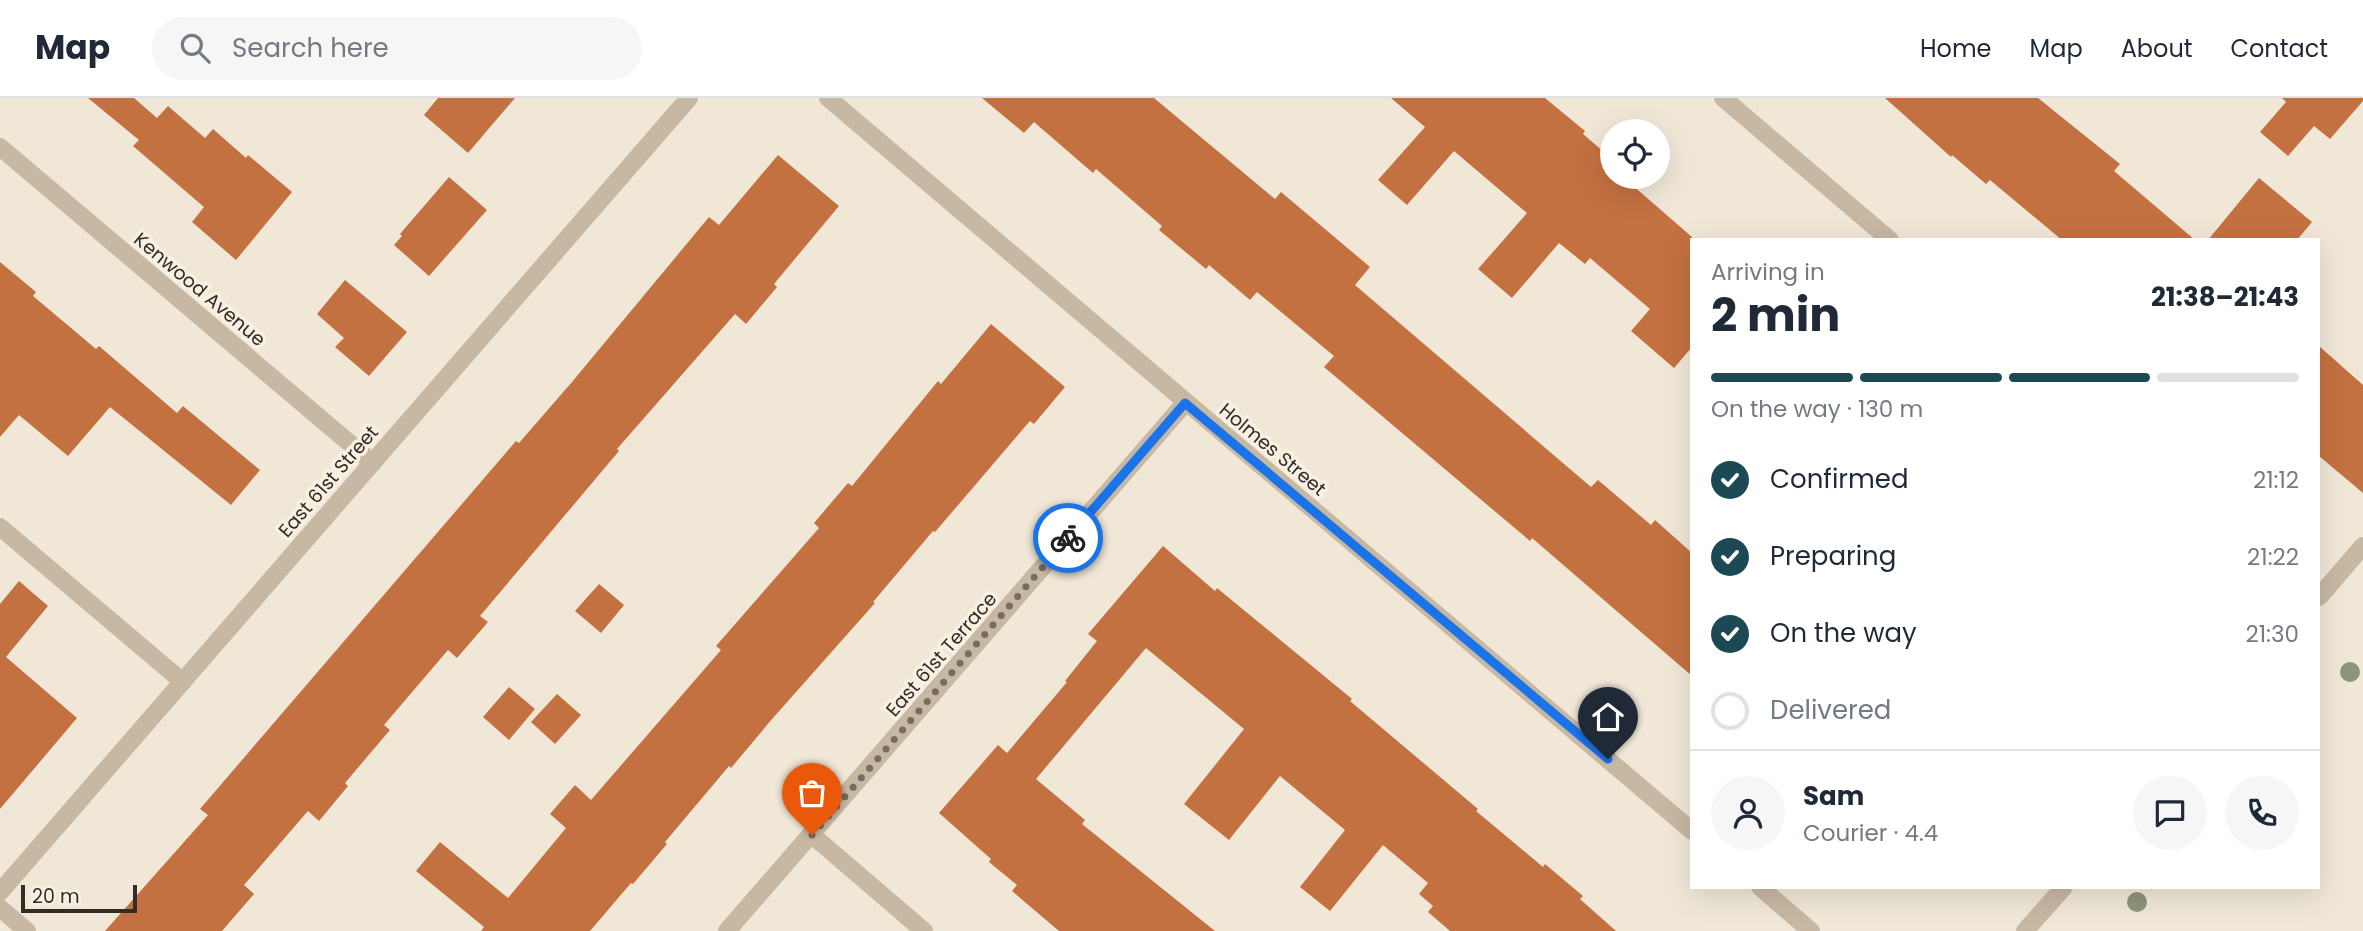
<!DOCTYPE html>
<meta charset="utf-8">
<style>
:root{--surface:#fff;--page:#f6f6f7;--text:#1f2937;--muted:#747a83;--line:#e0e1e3;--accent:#1c4953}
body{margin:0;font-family:Poppins,sans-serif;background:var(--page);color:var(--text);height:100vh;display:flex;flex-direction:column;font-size:26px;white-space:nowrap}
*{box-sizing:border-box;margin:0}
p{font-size:23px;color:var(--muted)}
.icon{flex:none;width:38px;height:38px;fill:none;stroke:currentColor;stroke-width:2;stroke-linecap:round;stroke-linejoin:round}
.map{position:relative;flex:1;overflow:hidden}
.drawer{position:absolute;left:1690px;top:140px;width:630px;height:651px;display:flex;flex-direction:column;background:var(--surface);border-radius:0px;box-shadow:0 7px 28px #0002}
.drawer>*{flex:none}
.fabs{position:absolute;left:1600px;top:21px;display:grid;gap:14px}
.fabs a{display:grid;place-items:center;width:70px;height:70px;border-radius:50%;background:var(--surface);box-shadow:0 7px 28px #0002;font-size:35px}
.scale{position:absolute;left:21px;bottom:18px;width:116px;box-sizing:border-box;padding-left:7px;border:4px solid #332b25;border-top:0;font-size:19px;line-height:24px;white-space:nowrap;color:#332b25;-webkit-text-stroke:5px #f8f1e3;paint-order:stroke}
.pin{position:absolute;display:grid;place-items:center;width:60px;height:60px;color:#fff;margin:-72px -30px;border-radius:50% 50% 50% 0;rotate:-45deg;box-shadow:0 0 7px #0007}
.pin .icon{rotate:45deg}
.courier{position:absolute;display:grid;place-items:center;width:70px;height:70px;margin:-35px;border:5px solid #1a73e8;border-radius:50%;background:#fff;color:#222;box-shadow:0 2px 9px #0007}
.overview em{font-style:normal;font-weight:700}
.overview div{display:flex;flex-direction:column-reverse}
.overview{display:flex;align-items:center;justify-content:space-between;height:119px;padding:0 21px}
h1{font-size:46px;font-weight:700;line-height:52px}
.bar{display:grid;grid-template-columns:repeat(4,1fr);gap:10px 7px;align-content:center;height:84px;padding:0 21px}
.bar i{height:9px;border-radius:5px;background:var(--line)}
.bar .on{background:var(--accent)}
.bar p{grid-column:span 4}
.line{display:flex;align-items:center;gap:18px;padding:0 21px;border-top:2px solid var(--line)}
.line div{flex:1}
.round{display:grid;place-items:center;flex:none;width:74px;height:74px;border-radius:37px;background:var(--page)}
ol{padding:0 21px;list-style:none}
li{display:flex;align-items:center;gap:21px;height:77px}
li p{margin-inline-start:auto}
li .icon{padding:7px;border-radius:50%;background:var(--accent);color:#fff;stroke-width:4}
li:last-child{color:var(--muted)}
li i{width:38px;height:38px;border:4px solid var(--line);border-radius:50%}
header{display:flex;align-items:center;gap:42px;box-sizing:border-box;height:98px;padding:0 35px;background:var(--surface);border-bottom:2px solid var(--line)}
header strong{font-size:33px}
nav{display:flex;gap:38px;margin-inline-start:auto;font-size:24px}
.search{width:490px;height:63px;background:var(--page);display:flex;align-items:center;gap:18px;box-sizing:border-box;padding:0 24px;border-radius:38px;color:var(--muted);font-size:26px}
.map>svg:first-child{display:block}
.building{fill:#c47141}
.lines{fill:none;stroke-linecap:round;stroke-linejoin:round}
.lane{stroke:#c7b8a3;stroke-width:18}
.street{stroke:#c7b8a3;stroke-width:18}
.tree{fill:#8e9478}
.done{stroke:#756d63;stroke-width:7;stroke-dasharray:0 12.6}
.route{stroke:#1a73e8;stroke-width:9}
.labels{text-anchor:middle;stroke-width:7;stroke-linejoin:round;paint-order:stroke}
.street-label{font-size:19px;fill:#332b25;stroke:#f8f1e3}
</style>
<header>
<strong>Map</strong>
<div class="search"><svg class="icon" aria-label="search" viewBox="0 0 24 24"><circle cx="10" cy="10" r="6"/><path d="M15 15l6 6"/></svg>Search here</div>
<nav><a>Home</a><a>Map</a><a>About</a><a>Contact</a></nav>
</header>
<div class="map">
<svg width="2363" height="833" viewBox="0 0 2363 833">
<rect width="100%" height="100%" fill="#f0e7d7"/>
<g class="building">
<path d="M88 0H134L157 20 168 8 205 40 213 31 246 60 248 57 292 94 236 162 192 124 204 109 133 48 139 42Z"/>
<path d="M438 0H515L468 55 424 17Z"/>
<path d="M982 0H1154L1275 101 1281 94 1370 169 1355 187 1591 389 1598 382 1651 427 1655 422 1692 455V578L1532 440 1530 443 1324 269 1334 258 1257 194 1250 202 1209 167 1206 171 1159 132 1162 128 1096 71 1093 75 1034 24 1024 35Z"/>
<path d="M1391 0H1545L1585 33 1583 36 1612 61V79H1623L1692 139V249L1674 270 1631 233 1650 211 1590 160 1585 166 1559 145 1512 200 1478 171 1527 115 1454 53 1407 107 1378 82 1425 29Z"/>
<path d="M1885 0H2038L2120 66 2114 73 2195 142H2062L1990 82 1986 86 1952 57 1951 59Z"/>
<path d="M2282 0H2363V3L2330 41 2314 28 2288 58 2260 34 2286 4Z"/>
<path d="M778 57 839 108 774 186 777 189 746 226 735 216 617 351 619 353 480 518 488 524 457 560 448 552 384 627 390 632 345 685 348 688 319 723 308 713 244 787 254 796 222 833H105L208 717 200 711 516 343 519 345 572 284 709 119 719 127Z"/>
<path d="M449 79 487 112 429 178 394 147 402 138 400 136Z"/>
<path d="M2259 80 2312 124 2297 142H2208Z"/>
<path d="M0 164 36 194 33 198 96 251 99 248 177 315 183 308 260 372 231 407 110 309 68 358 19 317 0 339Z"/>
<path d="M345 182 407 234 369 278 335 249 344 240 317 216Z"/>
<path d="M991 226 1065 289 1034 326 1030 323 935 434 933 433 873 504 875 505 773 620 731 670 729 668 665 744 667 746 633 786 631 785 590 833H481L484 829 416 773 440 744 508 800 566 730 550 716 575 687 591 702 721 552 716 548 819 430 814 425 848 385 852 388 938 283 941 286Z"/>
<path d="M2319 248 2363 287V395L2319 358Z"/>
<path d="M1163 448 1215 493 1217 490 1352 601 1350 603 1478 711 1476 713 1543 769 1545 766 1583 798 1580 801 1616 833H1450L1428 814 1433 808 1419 796 1428 785 1383 747 1330 813 1300 789 1345 732 1280 678 1229 742 1184 706 1244 631 1146 550 1036 681 1085 722 1082 726 1215 833H1059L1012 793 1017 787 989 764 991 761 939 715 998 647 1007 655 1067 584 1065 583 1097 543 1088 536Z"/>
<path d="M19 483 48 508 6 559 77 620 0 711V506Z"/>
<path d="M599 486 624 507 601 535 575 513Z"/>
<path d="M509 589 535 611 509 642 483 619Z"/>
<path d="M557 596 581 617 555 646 531 624Z"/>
</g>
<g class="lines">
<path class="lane" d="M0 429 183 584"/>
<g class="street">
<path d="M828 0 1692 733"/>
<path d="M1723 0 1890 142"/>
<path d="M0 49 373 365"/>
<path d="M2319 499 2363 448"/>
<path d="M812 737 924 833"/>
<path d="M1760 789 1811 833"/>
<path d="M0 794 689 0"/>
<path d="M0 810 27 833"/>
<path d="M727 833 1185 305"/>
<path d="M2025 833 2064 789"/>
</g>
</g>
<g class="tree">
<circle cx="2350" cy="574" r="10"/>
<circle cx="2137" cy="804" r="10"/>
</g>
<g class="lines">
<path class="done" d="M812 737 1068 440"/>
<path class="route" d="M1068 440 1185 305 1608 661"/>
</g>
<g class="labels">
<g class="street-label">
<text transform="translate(200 191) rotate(40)" y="7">Kenwood Avenue</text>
<text transform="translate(1273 351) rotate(40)" y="7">Holmes Street</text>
<text transform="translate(328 383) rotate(-49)" y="7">East 61st Street</text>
<text transform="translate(941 556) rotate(-49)" y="7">East 61st Terrace</text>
</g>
</g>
</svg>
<div class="fabs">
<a><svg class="icon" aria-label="locate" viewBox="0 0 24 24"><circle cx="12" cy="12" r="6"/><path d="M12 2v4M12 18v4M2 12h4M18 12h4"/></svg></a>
</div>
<div class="scale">20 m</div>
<div class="pin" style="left:812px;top:737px;background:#ea580c"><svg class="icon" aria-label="bag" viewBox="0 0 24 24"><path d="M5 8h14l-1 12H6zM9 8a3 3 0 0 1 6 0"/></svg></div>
<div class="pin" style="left:1608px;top:661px;background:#1f2937"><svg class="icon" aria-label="home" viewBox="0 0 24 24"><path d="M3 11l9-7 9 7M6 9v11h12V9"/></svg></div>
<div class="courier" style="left:1068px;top:440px"><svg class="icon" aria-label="bike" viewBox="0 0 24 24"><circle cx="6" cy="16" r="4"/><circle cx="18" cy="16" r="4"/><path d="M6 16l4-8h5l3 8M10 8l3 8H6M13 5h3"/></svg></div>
<section class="drawer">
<div class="overview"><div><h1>2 min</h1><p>Arriving in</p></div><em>21:38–21:43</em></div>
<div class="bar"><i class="on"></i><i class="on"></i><i class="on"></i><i></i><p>On the way · 130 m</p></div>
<ol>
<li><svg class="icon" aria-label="check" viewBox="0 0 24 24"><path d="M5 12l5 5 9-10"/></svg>Confirmed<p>21:12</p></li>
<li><svg class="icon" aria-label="check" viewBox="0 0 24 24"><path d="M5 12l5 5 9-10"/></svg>Preparing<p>21:22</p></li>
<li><svg class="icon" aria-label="check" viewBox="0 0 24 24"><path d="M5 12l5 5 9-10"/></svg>On the way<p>21:30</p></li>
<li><i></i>Delivered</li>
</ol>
<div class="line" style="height:126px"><a class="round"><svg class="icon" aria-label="person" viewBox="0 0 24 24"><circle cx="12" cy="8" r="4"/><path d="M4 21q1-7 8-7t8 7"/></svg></a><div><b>Sam</b><p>Courier · 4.4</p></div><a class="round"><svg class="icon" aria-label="chat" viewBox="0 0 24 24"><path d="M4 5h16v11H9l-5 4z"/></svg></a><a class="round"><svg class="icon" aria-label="phone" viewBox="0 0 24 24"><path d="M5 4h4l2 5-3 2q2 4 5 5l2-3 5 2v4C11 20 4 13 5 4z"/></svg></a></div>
</section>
</div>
